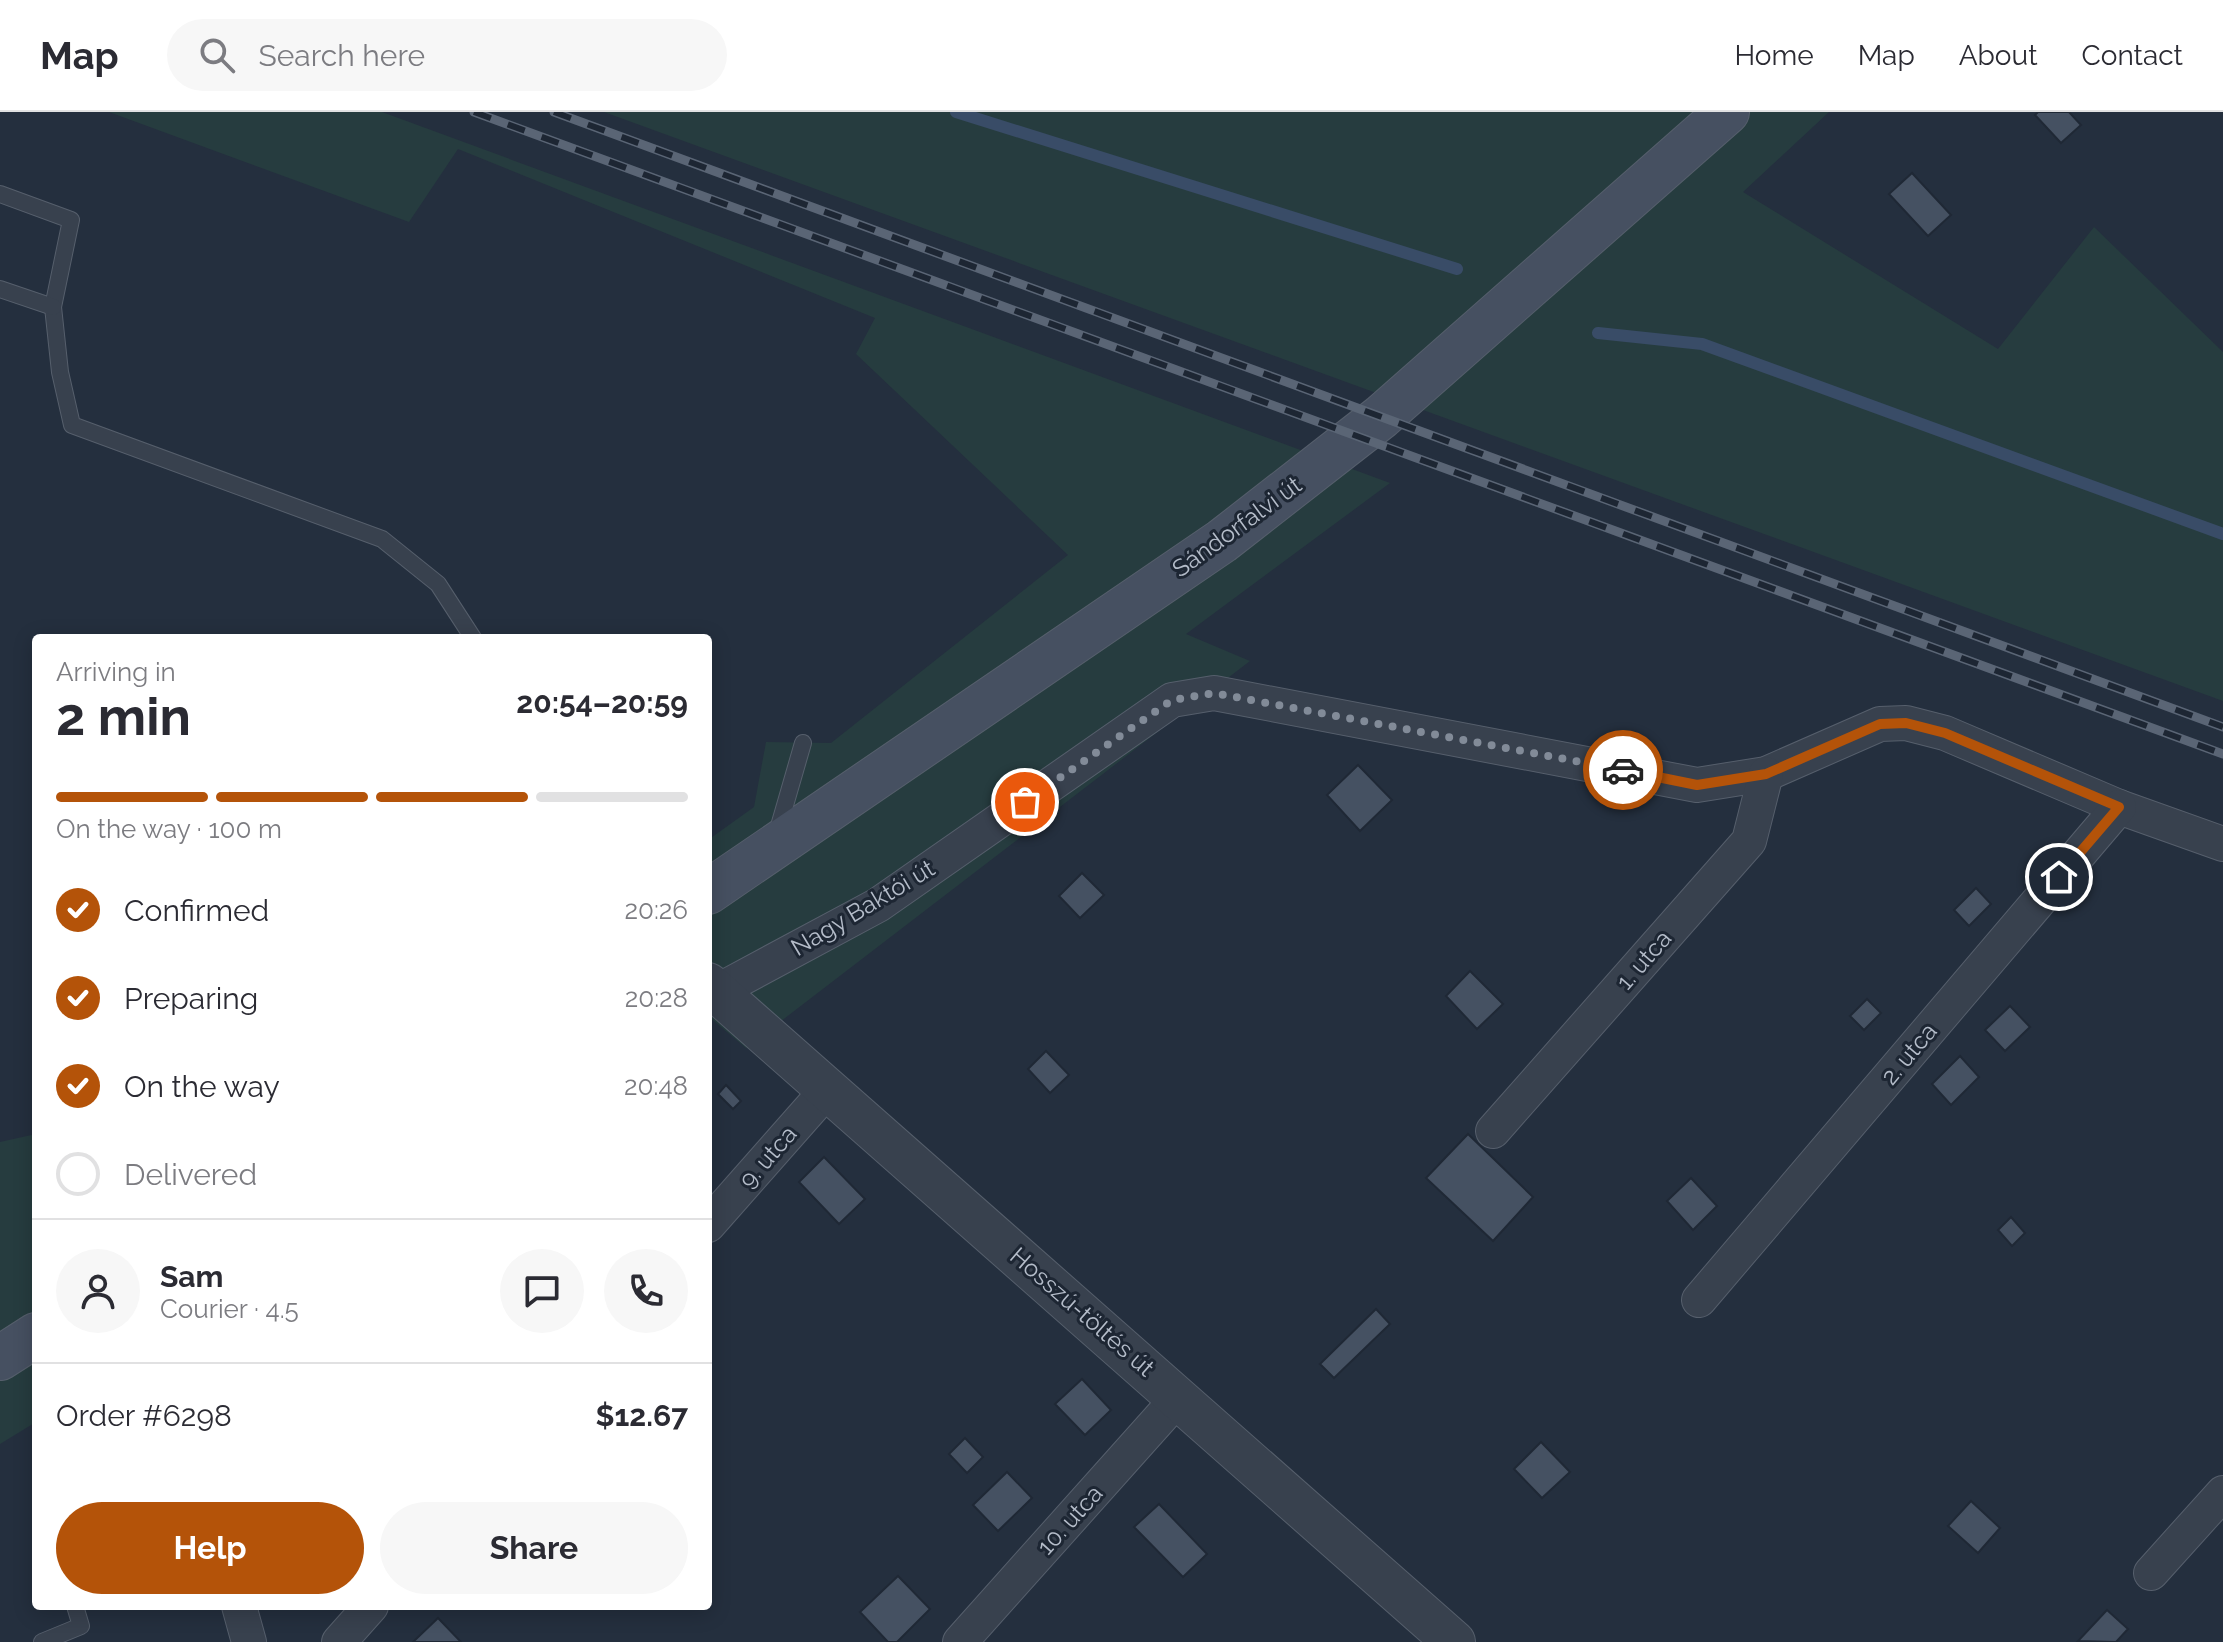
<!DOCTYPE html>
<meta charset="utf-8">
<style>
:root{--surface:#fff;--page:#f7f7f7;--text:#2b2b33;--muted:#7c7c81;--line:#e1e1e2;--accent:#b45309}
body{margin:0;font-family:Raleway,sans-serif;background:var(--page);color:var(--text);height:100vh;display:flex;flex-direction:column;font-size:30px;white-space:nowrap}
*{box-sizing:border-box;margin:0}
p{font-size:26px;color:var(--muted)}
.icon{flex:none;width:44px;height:44px;fill:none;stroke:currentColor;stroke-width:2;stroke-linecap:round;stroke-linejoin:round}
.map{position:relative;flex:1;overflow:hidden}
.panel{position:absolute;left:32px;top:522px;width:680px;height:976px;display:flex;flex-direction:column;background:var(--surface);border-radius:8px;box-shadow:0 4px 20px #0003}
.panel>*{flex:none}
.pin{position:absolute;display:grid;place-items:center;width:68px;height:68px;color:#fff;margin:-34px;border:4px solid #fff;border-radius:50%;box-shadow:0 2px 8px #0007}
.courier{position:absolute;display:grid;place-items:center;width:80px;height:80px;margin:-40px;border:6px solid #b45309;border-radius:50%;background:#fff;color:#222;box-shadow:0 2px 10px #0007}
.head em{font-style:normal;font-weight:700}
.head div{display:flex;flex-direction:column-reverse}
.head{display:flex;align-items:center;justify-content:space-between;height:136px;padding:0 24px}
h1{font-size:52px;font-weight:700;line-height:60px}
.bar{display:grid;grid-template-columns:repeat(4,1fr);gap:12px 8px;align-content:center;height:96px;padding:0 24px}
.bar i{height:10px;border-radius:6px;background:var(--line)}
.bar .on{background:var(--accent)}
.bar p{grid-column:span 4}
.line{display:flex;align-items:center;gap:20px;padding:0 24px;border-top:2px solid var(--line)}
.line div{flex:1}
.round{display:grid;place-items:center;flex:none;width:84px;height:84px;border-radius:42px;background:var(--page)}
ol{padding:0 24px;list-style:none}
li{display:flex;align-items:center;gap:24px;height:88px}
li p{margin-inline-start:auto}
li .icon{padding:8px;border-radius:50%;background:var(--accent);color:#fff;stroke-width:4}
li:last-child{color:var(--muted)}
li i{width:44px;height:44px;border:4px solid var(--line);border-radius:50%}
.action{display:flex;gap:16px;margin-top:auto;padding:16px 24px}
.action a{flex:1;height:92px;border-radius:48px;background:var(--accent);color:#fff;font-size:32px;font-weight:700;line-height:92px;text-align:center}
.action a+a{background:var(--page);color:var(--text)}
header{display:flex;align-items:center;gap:48px;box-sizing:border-box;height:112px;padding:0 40px;background:var(--surface);border-bottom:2px solid var(--line)}
header strong{font-size:38px}
nav{display:flex;gap:44px;margin-inline-start:auto;font-size:28px}
.search{width:560px;height:72px;background:var(--page);display:flex;align-items:center;gap:20px;box-sizing:border-box;padding:0 28px;border-radius:44px;color:var(--muted);font-size:30px}
.map>svg:first-child{display:block}
.green{fill:#263c3f}
.lines{fill:none;stroke-linecap:round;stroke-linejoin:round}
.stream{stroke:#394c67;stroke-width:12}
.building{fill:#455162;stroke:#1f2835;stroke-width:2}
.service-casing{stroke:#565f6c;stroke-width:18}
.minor-casing{stroke:#565f6c;stroke-width:36}
.tertiary-casing{stroke:#565f6c;stroke-width:44}
.secondary-casing{stroke:#565f6c;stroke-width:46}
.service{stroke:#38414e;stroke-width:16}
.minor{stroke:#38414e;stroke-width:34}
.tertiary{stroke:#38414e;stroke-width:42}
.secondary{stroke:#465061;stroke-width:44}
.rail-casing{stroke:#5a6575;stroke-width:9}
.rail{stroke:#1d2633;stroke-width:6;stroke-dasharray:18;stroke-linecap:butt}
.done{stroke:#828b98;stroke-width:8;stroke-dasharray:0 14.4}
.route{stroke:#b45309;stroke-width:10}
.labels{text-anchor:middle;stroke-width:6;stroke-linejoin:round;paint-order:stroke}
.street-label{font-size:24px;fill:#b4bcc9;stroke:#1d2633}
</style>
<header>
<strong>Map</strong>
<div class="search"><svg class="icon" aria-label="search" viewBox="0 0 24 24"><circle cx="10" cy="10" r="6"/><path d="M15 15l6 6"/></svg>Search here</div>
<nav><a>Home</a><a>Map</a><a>About</a><a>Contact</a></nav>
</header>
<div class="map">
<svg width="2223" height="1530" viewBox="0 0 2223 1530">
<rect width="100%" height="100%" fill="#242f3e"/>
<g class="green">
<path d="M109 0H382L1390 371 1186 522 1250 549 746 936 708 904V728L754 695 766 630 831 631 1068 443 856 242 875 206 458 37 409 110Z"/>
<path d="M604 0H1829L1743 80 1998 237 2094 115 2223 240V589Z"/>
<path d="M36 1022V1310L0 1332V1030Z"/>
</g>
<g class="lines">
<g class="stream">
<path d="M956 0 1457 157"/>
<path d="M1598 221 1702 232 2223 422"/>
</g>
</g>
<g class="building">
<path d="M2038 0H2069L2081 13 2061 31 2035 3Z"/>
<path d="M1912 61 1951 103 1928 124 1889 82Z"/>
<path d="M1358 653 1392 688 1360 719 1327 683Z"/>
<path d="M1082 761 1104 783 1080 806 1059 784Z"/>
<path d="M1976 776 1991 792 1969 814 1954 798Z"/>
<path d="M1470 859 1503 892 1477 917 1446 884Z"/>
<path d="M1867 887 1881 901 1864 918 1850 904Z"/>
<path d="M2010 894 2030 915 2005 939 1985 918Z"/>
<path d="M1046 939 1069 963 1050 981 1028 957Z"/>
<path d="M1960 944 1979 965 1951 993 1932 972Z"/>
<path d="M726 973 741 989 733 997 718 982Z"/>
<path d="M1468 1022 1533 1085 1493 1129 1426 1066Z"/>
<path d="M824 1045 865 1087 839 1112 799 1070Z"/>
<path d="M1691 1066 1717 1094 1693 1118 1667 1089Z"/>
<path d="M2011 1105 2025 1121 2012 1134 1998 1118Z"/>
<path d="M1376 1197 1390 1212 1334 1266 1320 1252Z"/>
<path d="M1082 1267 1111 1298 1085 1323 1055 1292Z"/>
<path d="M965 1326 983 1345 967 1361 949 1342Z"/>
<path d="M1541 1330 1570 1360 1542 1386 1514 1357Z"/>
<path d="M1007 1360 1032 1386 998 1419 973 1393Z"/>
<path d="M1971 1389 2000 1416 1978 1441 1948 1414Z"/>
<path d="M1159 1392 1207 1442 1183 1465 1134 1415Z"/>
<path d="M898 1464 930 1497 897 1530H888L860 1500Z"/>
<path d="M2107 1498 2128 1517 2116 1530 2078 1529Z"/>
<path d="M438 1506 461 1530H413Z"/>
</g>
<g class="lines">
<defs>
<g id="service">
<path d="M0 82 71 108 53 195 60 260 72 313 382 427 438 472 473 526"/>
<path d="M0 177 53 195"/>
<path d="M777 721 803 631"/>
<path d="M42 1530 81 1514 75 1494"/>
</g>
<g id="minor">
<path d="M716 880 878 793 1172 588 1214 581 1697 673 1766 662 1880 612 1906 611 1945 621 2119 695 2223 732"/>
<path d="M1493 1019 1749 729 1766 662"/>
<path d="M708 1113 828 977"/>
<path d="M1699 1188 2119 695"/>
<path d="M2151 1461 2223 1381"/>
<path d="M239 1494 249 1530"/>
<path d="M339 1530 371 1494"/>
<path d="M960 1530 1179 1285"/>
</g>
<path id="tertiary" d="M708 872 1454 1530"/>
<g id="secondary">
<path d="M708 780 1222 429 1381 305 1727 0"/>
<path d="M0 1246 36 1223"/>
</g>
</defs>
<use href="#service" class="service-casing"/>
<use href="#minor" class="minor-casing"/>
<use href="#tertiary" class="tertiary-casing"/>
<use href="#secondary" class="secondary-casing"/>
<use href="#service" class="service"/>
<use href="#minor" class="minor"/>
<use href="#tertiary" class="tertiary"/>
<use href="#secondary" class="secondary"/>
<defs>
<g id="rail">
<path d="M474 0 2223 642"/>
<path d="M554 0 2223 615"/>
</g>
</defs>
<use href="#rail" class="rail-casing"/>
<use href="#rail" class="rail"/>
</g>
<g class="lines">
<path class="done" d="M1025 690 1172 588 1214 581 1623 658"/>
<path class="route" d="M1623 658 1697 673 1766 662 1880 612 1906 611 1945 621 2119 695 2059 765"/>
</g>
<g class="labels">
<g class="street-label">
<text transform="translate(1237 415) rotate(-36)" y="8">Sándorfalvi út</text>
<text transform="translate(863 796) rotate(-31)" y="8">Nagy Baktói út</text>
<text transform="translate(1644 848) rotate(-49)" y="8">1. utca</text>
<text transform="translate(1909 942) rotate(-50)" y="8">2. utca</text>
<text transform="translate(768 1045) rotate(-49)" y="8">9. utca</text>
<text transform="translate(1082 1200) rotate(41)" y="8">Hosszú-töltés út</text>
<text transform="translate(1070 1408) rotate(-48)" y="8">10. utca</text>
</g>
</g>
</svg>
<div class="pin" style="left:1025px;top:690px;background:#ea580c"><svg class="icon" aria-label="bag" viewBox="0 0 24 24"><path d="M5 8h14l-1 12H6zM9 8a3 3 0 0 1 6 0"/></svg></div>
<div class="pin" style="left:2059px;top:765px;background:#1f2937"><svg class="icon" aria-label="home" viewBox="0 0 24 24"><path d="M3 11l9-7 9 7M6 9v11h12V9"/></svg></div>
<div class="courier" style="left:1623px;top:658px"><svg class="icon" aria-label="car" viewBox="0 0 24 24"><path d="M5 17H2v-5l4-1 3-4h7l3 4 3 1v5h-3M9 17h6M6 11h13"/><circle cx="7" cy="17" r="2"/><circle cx="17" cy="17" r="2"/></svg></div>
<section class="panel">
<div class="head"><div><h1>2 min</h1><p>Arriving in</p></div><em>20:54–20:59</em></div>
<div class="bar"><i class="on"></i><i class="on"></i><i class="on"></i><i></i><p>On the way · 100 m</p></div>
<ol>
<li><svg class="icon" aria-label="check" viewBox="0 0 24 24"><path d="M5 12l5 5 9-10"/></svg>Confirmed<p>20:26</p></li>
<li><svg class="icon" aria-label="check" viewBox="0 0 24 24"><path d="M5 12l5 5 9-10"/></svg>Preparing<p>20:28</p></li>
<li><svg class="icon" aria-label="check" viewBox="0 0 24 24"><path d="M5 12l5 5 9-10"/></svg>On the way<p>20:48</p></li>
<li><i></i>Delivered</li>
</ol>
<div class="line" style="height:144px"><a class="round"><svg class="icon" aria-label="person" viewBox="0 0 24 24"><circle cx="12" cy="8" r="4"/><path d="M4 21q1-7 8-7t8 7"/></svg></a><div><b>Sam</b><p>Courier · 4.5</p></div><a class="round"><svg class="icon" aria-label="chat" viewBox="0 0 24 24"><path d="M4 5h16v11H9l-5 4z"/></svg></a><a class="round"><svg class="icon" aria-label="phone" viewBox="0 0 24 24"><path d="M5 4h4l2 5-3 2q2 4 5 5l2-3 5 2v4C11 20 4 13 5 4z"/></svg></a></div>
<div class="line" style="height:104px"><div>Order #6298</div><b>$12.67</b></div>
<div class="action"><a>Help</a><a>Share</a></div>
</section>
</div>
